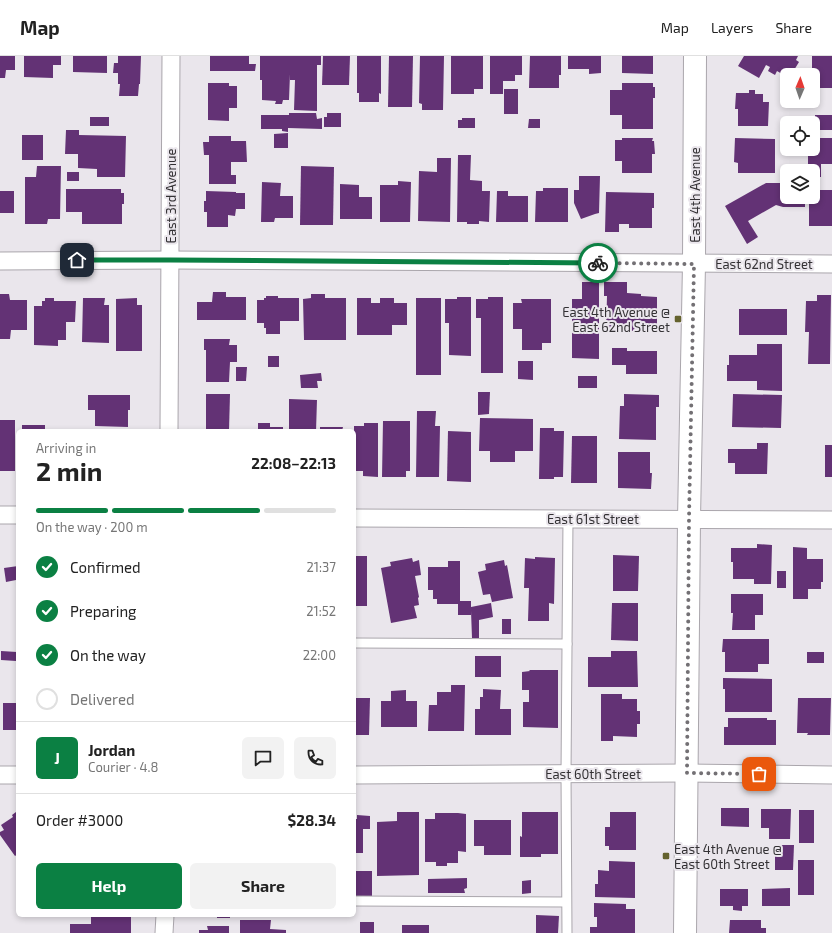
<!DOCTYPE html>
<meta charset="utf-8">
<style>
:root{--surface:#fff;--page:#f2f2f2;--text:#222;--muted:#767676;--line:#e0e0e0;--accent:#0b8043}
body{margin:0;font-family:"Exo 2",sans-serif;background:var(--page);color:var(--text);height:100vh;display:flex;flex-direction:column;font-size:15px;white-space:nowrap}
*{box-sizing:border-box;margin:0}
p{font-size:13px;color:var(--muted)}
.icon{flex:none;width:22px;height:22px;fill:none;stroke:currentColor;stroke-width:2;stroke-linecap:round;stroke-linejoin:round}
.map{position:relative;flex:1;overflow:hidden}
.details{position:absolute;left:16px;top:373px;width:340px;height:488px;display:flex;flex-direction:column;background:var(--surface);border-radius:6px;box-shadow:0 2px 6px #0003}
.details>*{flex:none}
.needle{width:26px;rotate:2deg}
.buttons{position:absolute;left:780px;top:12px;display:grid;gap:8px}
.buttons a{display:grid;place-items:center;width:40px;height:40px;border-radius:6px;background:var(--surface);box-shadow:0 2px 6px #0003;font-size:20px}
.pin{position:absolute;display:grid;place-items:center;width:34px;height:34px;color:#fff;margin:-17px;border-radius:8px;box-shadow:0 2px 6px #0006}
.courier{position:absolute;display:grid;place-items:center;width:40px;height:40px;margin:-20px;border:3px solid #0b8043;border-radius:50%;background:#fff;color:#222;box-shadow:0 1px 5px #0007}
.headline em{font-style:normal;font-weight:700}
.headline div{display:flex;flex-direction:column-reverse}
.headline{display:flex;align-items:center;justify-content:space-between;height:68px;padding:0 20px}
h1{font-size:26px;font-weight:700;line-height:30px}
.bar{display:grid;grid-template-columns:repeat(4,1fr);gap:6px 4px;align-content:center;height:48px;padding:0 20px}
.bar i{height:5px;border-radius:3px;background:var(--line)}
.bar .active{background:var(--accent)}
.bar p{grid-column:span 4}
.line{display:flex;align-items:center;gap:10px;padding:0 20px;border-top:1px solid var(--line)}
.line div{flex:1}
.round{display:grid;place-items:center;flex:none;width:42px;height:42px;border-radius:6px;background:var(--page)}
ol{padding:0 20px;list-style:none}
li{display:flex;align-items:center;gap:12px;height:44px}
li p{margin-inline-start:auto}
li .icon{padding:4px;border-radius:50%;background:var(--accent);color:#fff;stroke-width:4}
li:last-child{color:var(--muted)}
li i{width:22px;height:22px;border:2px solid var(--line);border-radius:50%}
.action{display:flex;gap:8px;margin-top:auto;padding:8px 20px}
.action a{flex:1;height:46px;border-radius:6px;background:var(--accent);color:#fff;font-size:16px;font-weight:700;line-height:46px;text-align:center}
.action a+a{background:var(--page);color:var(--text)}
header{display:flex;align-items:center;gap:24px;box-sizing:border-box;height:56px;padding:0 20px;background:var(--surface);border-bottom:1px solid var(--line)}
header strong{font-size:19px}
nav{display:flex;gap:22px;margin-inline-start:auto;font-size:14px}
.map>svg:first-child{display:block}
.building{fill:#633275}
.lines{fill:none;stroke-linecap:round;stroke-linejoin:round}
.service-casing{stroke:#aaa6ac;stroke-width:11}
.minor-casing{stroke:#aaa6ac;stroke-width:19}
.secondary-casing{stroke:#aaa6ac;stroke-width:24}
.service{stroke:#fff;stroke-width:9}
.minor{stroke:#fff;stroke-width:17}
.secondary{stroke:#fff;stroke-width:22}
.done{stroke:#737074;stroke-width:4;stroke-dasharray:0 7.2}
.route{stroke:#0b8043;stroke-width:5}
.poi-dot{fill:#64622e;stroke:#eae6ec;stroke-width:1.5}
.labels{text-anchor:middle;stroke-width:4;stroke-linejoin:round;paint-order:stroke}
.street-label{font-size:13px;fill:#333134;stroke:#eae6ec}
.poi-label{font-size:13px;fill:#333134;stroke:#eae6ec;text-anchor:end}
</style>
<header>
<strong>Map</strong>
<nav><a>Map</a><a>Layers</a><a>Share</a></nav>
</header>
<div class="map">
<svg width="832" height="877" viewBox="0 0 832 877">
<rect width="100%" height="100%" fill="#eae6ec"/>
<g class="building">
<path d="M0 0H15V14H6L5 22H0Z"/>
<path d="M24 0H61V9H53V22L24 21Z"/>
<path d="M73 0H107V17L73 16Z"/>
<path d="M118 0H141L140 28H139L138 40H119L120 28H118V17H113L114 7H118Z"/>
<path d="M210 0H249V8H256L255 15H210Z"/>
<path d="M260 0H321V9H317V55L294 54 295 24H290V18L289 44H283L282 48H275L276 45 262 44V24H260Z"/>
<path d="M323 0H350L349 29H322Z"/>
<path d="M357 0H381V38L379 37V46H359V37H357Z"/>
<path d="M389 0H413L412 51H388Z"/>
<path d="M420 0H444L443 54H422V48L419 47Z"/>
<path d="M451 0H483V33H474V38H451Z"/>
<path d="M490 0H522V19H515V25H503V38H490Z"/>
<path d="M530 0H561V19H559V32H529Z"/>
<path d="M568 0H601V17L589 18V13H568Z"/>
<path d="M622 0H653V18L622 17Z"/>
<path d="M744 0H798L796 4 799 6 791 19H787V21L777 15 775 19 768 15 770 11 766 9 759 22 738 10Z"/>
<path d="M812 0H832V32H813V19H812Z"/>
<path d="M208 27H229V30H237V52H229V65L208 64Z"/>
<path d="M622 27H653V31H655V42H653V73H622V59H610V34H622Z"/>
<rect x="504" y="33" width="14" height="25"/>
<path d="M749 34H755V38H763V46H769L768 70H738V53H735L736 37H749Z"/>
<path d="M289 57H316L317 63 322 62V73L288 72V76L282 75V73H261V59H289Z"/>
<path d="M327 57H341V71H324V61H327Z"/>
<rect x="815" y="59" width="17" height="15"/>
<rect x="90" y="61" width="19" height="9"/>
<path d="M462 62H475V72H458V64H462Z"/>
<path d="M529 63H540V72H528Z"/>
<path d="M66 74H79V79L126 80 125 121H97V113L78 112V98H65Z"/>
<path d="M288 77V92H274V78Z"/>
<rect x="22" y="79" width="21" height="25"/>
<path d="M209 80H231V85H246L247 106H231V119H236V128H209V99H204L203 86H209Z"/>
<path d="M622 82H653L652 85H654L655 98H652V117H622V105H615V84H622Z"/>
<path d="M735 82 775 83V117H738V107L734 106Z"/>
<path d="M813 82H832V108H821V121H813V115H808V93H813Z"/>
<path d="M458 99H471L470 124 482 125V135H490L489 166 479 165V168H467V166H457Z"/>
<path d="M437 102H451L450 166 418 165 419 115 437 116Z"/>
<path d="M37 110H61L60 163H48L47 168H25V121H36Z"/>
<path d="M301 110 334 111 333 169H300Z"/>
<rect x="67" y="116" width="12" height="9"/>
<path d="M579 120H600L599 157 595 158 581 163 574 147V134H579Z"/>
<path d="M398 125 411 126 410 166H380V129H398Z"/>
<path d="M262 126 281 127 280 140H293V162H275L274 166H261Z"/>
<path d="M766 127H787V141H805V151H783L776 149 748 165 758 181 747 188 725 150Z"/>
<path d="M340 128 359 129V141H372V163H340Z"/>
<path d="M543 132H568V166H535L536 135H543Z"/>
<path d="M66 133H121V137H124V148H122V168H82V156H66Z"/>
<path d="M819 134H832V170H809V141H813V136H819Z"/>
<rect x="0" y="135" width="14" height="22"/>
<path d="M206 135 236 136V137H245V153H236L235 160 228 159V171H207V156H204V145H206Z"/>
<path d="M497 135H508V140H528V166H496Z"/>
<path d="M606 136 654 137V152H652V172H629V168H619V176H605Z"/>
<path d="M582 226H599V303L572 302V243H582Z"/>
<path d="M604 226H627V237L641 238V240L657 241V275H606L607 240H604Z"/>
<path d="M213 236H226V241H246V264H197V246H212Z"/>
<path d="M0 238H9L10 244H27V274H11L10 283H0Z"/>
<path d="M311 238H325V242H346V284H304L303 243 311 242Z"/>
<path d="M817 239H831L830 308H808L809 276H805L806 245H817Z"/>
<path d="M266 240H278V242H299V265H280V278H266V272H264V267H257V244H264V242H266Z"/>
<path d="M457 241H471V300L449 299V267H445V243H457Z"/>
<path d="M488 241H503V317H481V262H476V243H488Z"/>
<path d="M45 242H54V245H76L75 266H66V284H58V290L34 289V250H42V245H45Z"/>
<path d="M83 242H105L104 249H109V287L82 286Z"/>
<path d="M137 242V249H142V295H116V243Z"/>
<path d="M357 242H371V247H380V242H394V247H407V269H392V279H357Z"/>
<rect x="416" y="242" width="25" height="77"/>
<path d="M521 243H551V287H542V294H522V273H513V247H522Z"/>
<rect x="739" y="253" width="48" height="26"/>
<path d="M204 283H230L229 289H237V306H230L229 326H206V294H204Z"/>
<path d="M757 288H782V335L757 334V325H727V309H729V299H757Z"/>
<path d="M612 292H627V295H657V318H626V309H612Z"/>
<rect x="268" y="300" width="11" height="11"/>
<path d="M518 305H533V324L518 323Z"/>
<path d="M236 311H247L246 325H236Z"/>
<path d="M321 317 322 325H317L318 332H301L300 319Z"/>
<rect x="578" y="320" width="19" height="12"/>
<path d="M478 336H490L489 358 478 359Z"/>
<path d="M206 338H230L229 375H206Z"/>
<path d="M624 338 659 339V351H656V384L619 383 620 350H624Z"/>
<path d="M733 338 782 339 781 372 732 371Z"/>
<path d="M88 339H130V354H128V371L95 370V354H88Z"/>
<path d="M289 343 317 344 316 375H289Z"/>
<path d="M417 355H436L435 370H440L439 421H416Z"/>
<path d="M480 362 533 363V395H515V406H490V395H479Z"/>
<rect x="0" y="364" width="15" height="51"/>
<path d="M383 365H410V415H406V421H382Z"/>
<path d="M258 367H270V371H283V375H258Z"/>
<path d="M364 367H378V421L363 420V415H354V370H364Z"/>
<rect x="22" y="369" width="23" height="6"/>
<path d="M320 371H343L342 375H320Z"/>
<path d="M540 372H554V375H564L563 421H554V423H539Z"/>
<path d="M448 375 471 376V426L447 425Z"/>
<path d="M572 380H597V427H571Z"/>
<path d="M757 387H768L767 418H735V407H728V393H757Z"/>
<rect x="825" y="389" width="7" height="32"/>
<path d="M618 396H650V417H652L651 433 618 432Z"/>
<path d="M757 488 772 489 771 528H754V523H733V506H731V492H757Z"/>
<path d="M793 491 807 492V503H823V526H821V533H808V543H793Z"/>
<path d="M613 499 639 500 638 535H613Z"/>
<rect x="354" y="500" width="13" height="50"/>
<path d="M535 501 555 502 554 548 549 547V565H528L529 532H524L525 502 535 503Z"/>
<path d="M412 502 413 506 419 504 421 519 415 520 419 541 418 542 419 549 414 550 417 562 391 567 381 512 391 510 390 506Z"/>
<path d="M504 504 505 510 507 509 513 542 492 546 490 538 483 539 478 516 486 514 485 508Z"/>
<path d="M448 505H460V545H471V551L491 547 493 561 479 564V582H472L471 555V559H458V548H437V543H433V534H428V511H448Z"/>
<path d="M18 510V532H17L16 524 6 526 4 512Z"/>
<rect x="777" y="515" width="9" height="17"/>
<path d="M731 538H763V559H755V574H732L733 557H731Z"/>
<path d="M612 547H638V585L611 584Z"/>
<rect x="502" y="563" width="9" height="15"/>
<path d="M723 583H769V608H758V616H725V596H722Z"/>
<path d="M1 595 17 596 16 605 1 604Z"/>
<path d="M611 595H637L638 631H588V601H611Z"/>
<rect x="807" y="596" width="17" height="11"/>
<rect x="475" y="600" width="26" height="21"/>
<path d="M529 614H558V672L523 671V646H529V634H522V616L530 615Z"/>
<path d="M723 622 772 623V656H725V633H723Z"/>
<path d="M451 629H465L464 675H428L429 649H437V636H451Z"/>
<path d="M483 633 501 634 500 653H511V679H475V653H480V641H483Z"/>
<path d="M406 634V645H417V671H381V645H391V635Z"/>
<path d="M601 638H622V643H637V655H640V668H637V681L613 680V685H601Z"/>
<path d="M354 642H370L369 679H354Z"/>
<path d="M798 642H831L830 679H807L808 677H797Z"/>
<rect x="3" y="647" width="15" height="27"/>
<path d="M728 662H767V664H776V689H724V671H728Z"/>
<path d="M721 752H749V771L721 770Z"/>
<path d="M761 753H791L790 783H769V772H761Z"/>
<rect x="799" y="754" width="15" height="33"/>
<path d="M16 756 17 758H18V798L15 800 0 779V776L4 774 1 769 13 761 12 759Z"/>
<path d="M397 756H419V819L377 820V766L397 765Z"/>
<path d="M522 756H558V798H541V801H520V780L522 781Z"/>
<path d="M610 756H636V794H609V790H605V771H610Z"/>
<path d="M435 757H458L466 758V796L458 795V807H447V810H436V806H425V763H435Z"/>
<path d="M357 759 370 760V773H363V797H356V802H354V763H357Z"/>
<path d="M474 764H511V799H484V790H474Z"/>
<path d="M775 789H794L793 814H775Z"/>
<rect x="798" y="804" width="16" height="35"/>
<path d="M609 805 635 806V842L595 841V828H598V814L609 815Z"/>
<rect x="354" y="815" width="18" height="25"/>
<path d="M467 822V832L464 833 465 837H428V823Z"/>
<path d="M531 824V837L522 838V825Z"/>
<path d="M790 832V850H762V833Z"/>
<path d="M720 833H748V850H742V855L733 854V850H720Z"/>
<path d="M594 847 626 848V853H635V877H590V871H597V861H594Z"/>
<path d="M91 859H131V877H70V868H91Z"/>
<rect x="217" y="859" width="13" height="3"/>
<path d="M536 859 559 860 558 877H536Z"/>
<path d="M240 864H271L270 873 286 874V877H240Z"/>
<path d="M730 864H761V872H766V877H729Z"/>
<rect x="360" y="866" width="14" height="11"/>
<rect x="402" y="869" width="27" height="8"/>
<path d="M207 870H229V877H199V874H208Z"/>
</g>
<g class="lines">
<defs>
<g id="service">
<path d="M354 587 567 588"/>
<path d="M354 845 566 846"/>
<path d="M567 877 566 718 568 463"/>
</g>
<g id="minor">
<path d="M0 205 170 204 832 208"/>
<path d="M169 375 171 0"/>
<path d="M0 459H18"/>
<path d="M354 462 832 464"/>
<path d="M0 719H18"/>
<path d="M354 719 687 717 832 719"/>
<path d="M164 877 165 859"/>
</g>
<path id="secondary" d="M685 877 689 463 694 208 695 0"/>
</defs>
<use href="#service" class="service-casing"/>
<use href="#minor" class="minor-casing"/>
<use href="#secondary" class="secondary-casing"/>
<use href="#service" class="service"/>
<use href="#minor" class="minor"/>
<use href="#secondary" class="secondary"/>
</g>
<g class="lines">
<path class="done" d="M598 207 694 208 689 463 687 717 759 718"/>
<path class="route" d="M77 204H170L598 207"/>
</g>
<g class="poi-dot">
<rect x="674" y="259" width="8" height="8" rx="2"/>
<rect x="662" y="796" width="8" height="8" rx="2"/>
</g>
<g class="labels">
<g class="street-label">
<text transform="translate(695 139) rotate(-90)" y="5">East 4th Avenue</text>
<text transform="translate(171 140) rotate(-90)" y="5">East 3rd Avenue</text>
<text x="764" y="213">East 62nd Street</text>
<text x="593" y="468">East 61st Street</text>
<text x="593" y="723">East 60th Street</text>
</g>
<g class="poi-label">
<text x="670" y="261">East 4th Avenue @<tspan x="670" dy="15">East 62nd Street</tspan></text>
<text x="674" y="798" text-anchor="start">East 4th Avenue @<tspan x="674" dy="15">East 60th Street</tspan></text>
</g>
</g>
</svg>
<div class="buttons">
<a><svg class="needle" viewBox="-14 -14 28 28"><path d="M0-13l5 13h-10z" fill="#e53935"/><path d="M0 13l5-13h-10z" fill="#767676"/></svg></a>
<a><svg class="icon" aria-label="locate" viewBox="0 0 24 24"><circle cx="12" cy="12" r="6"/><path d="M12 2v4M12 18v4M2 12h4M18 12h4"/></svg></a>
<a><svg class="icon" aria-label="layers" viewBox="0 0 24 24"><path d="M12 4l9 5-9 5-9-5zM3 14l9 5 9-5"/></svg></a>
</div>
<div class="pin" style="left:759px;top:718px;background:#ea580c"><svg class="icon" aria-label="bag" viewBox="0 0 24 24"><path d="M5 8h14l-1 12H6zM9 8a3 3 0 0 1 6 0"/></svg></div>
<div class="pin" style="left:77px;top:204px;background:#1f2937"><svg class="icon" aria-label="home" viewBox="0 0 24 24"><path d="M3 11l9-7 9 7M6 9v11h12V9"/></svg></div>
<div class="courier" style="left:598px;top:207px"><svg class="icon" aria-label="bike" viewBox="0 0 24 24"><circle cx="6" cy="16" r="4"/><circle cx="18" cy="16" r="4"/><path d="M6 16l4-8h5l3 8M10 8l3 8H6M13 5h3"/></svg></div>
<section class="details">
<div class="headline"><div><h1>2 min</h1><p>Arriving in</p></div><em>22:08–22:13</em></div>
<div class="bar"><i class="active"></i><i class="active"></i><i class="active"></i><i></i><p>On the way · 200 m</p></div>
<ol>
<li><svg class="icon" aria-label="check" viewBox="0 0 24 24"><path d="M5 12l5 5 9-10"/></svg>Confirmed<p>21:37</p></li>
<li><svg class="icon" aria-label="check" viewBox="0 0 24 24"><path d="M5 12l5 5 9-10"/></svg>Preparing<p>21:52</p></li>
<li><svg class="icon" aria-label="check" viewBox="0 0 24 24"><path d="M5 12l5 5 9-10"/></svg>On the way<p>22:00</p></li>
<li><i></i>Delivered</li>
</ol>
<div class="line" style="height:72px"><b class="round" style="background:var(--accent);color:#fff">J</b><div><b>Jordan</b><p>Courier · 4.8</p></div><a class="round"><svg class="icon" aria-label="chat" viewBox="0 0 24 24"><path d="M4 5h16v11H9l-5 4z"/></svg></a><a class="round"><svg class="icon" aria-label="phone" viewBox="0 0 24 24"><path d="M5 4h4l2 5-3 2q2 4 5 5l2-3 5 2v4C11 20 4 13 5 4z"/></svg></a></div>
<div class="line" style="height:52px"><div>Order #3000</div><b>$28.34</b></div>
<div class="action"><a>Help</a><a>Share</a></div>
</section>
</div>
